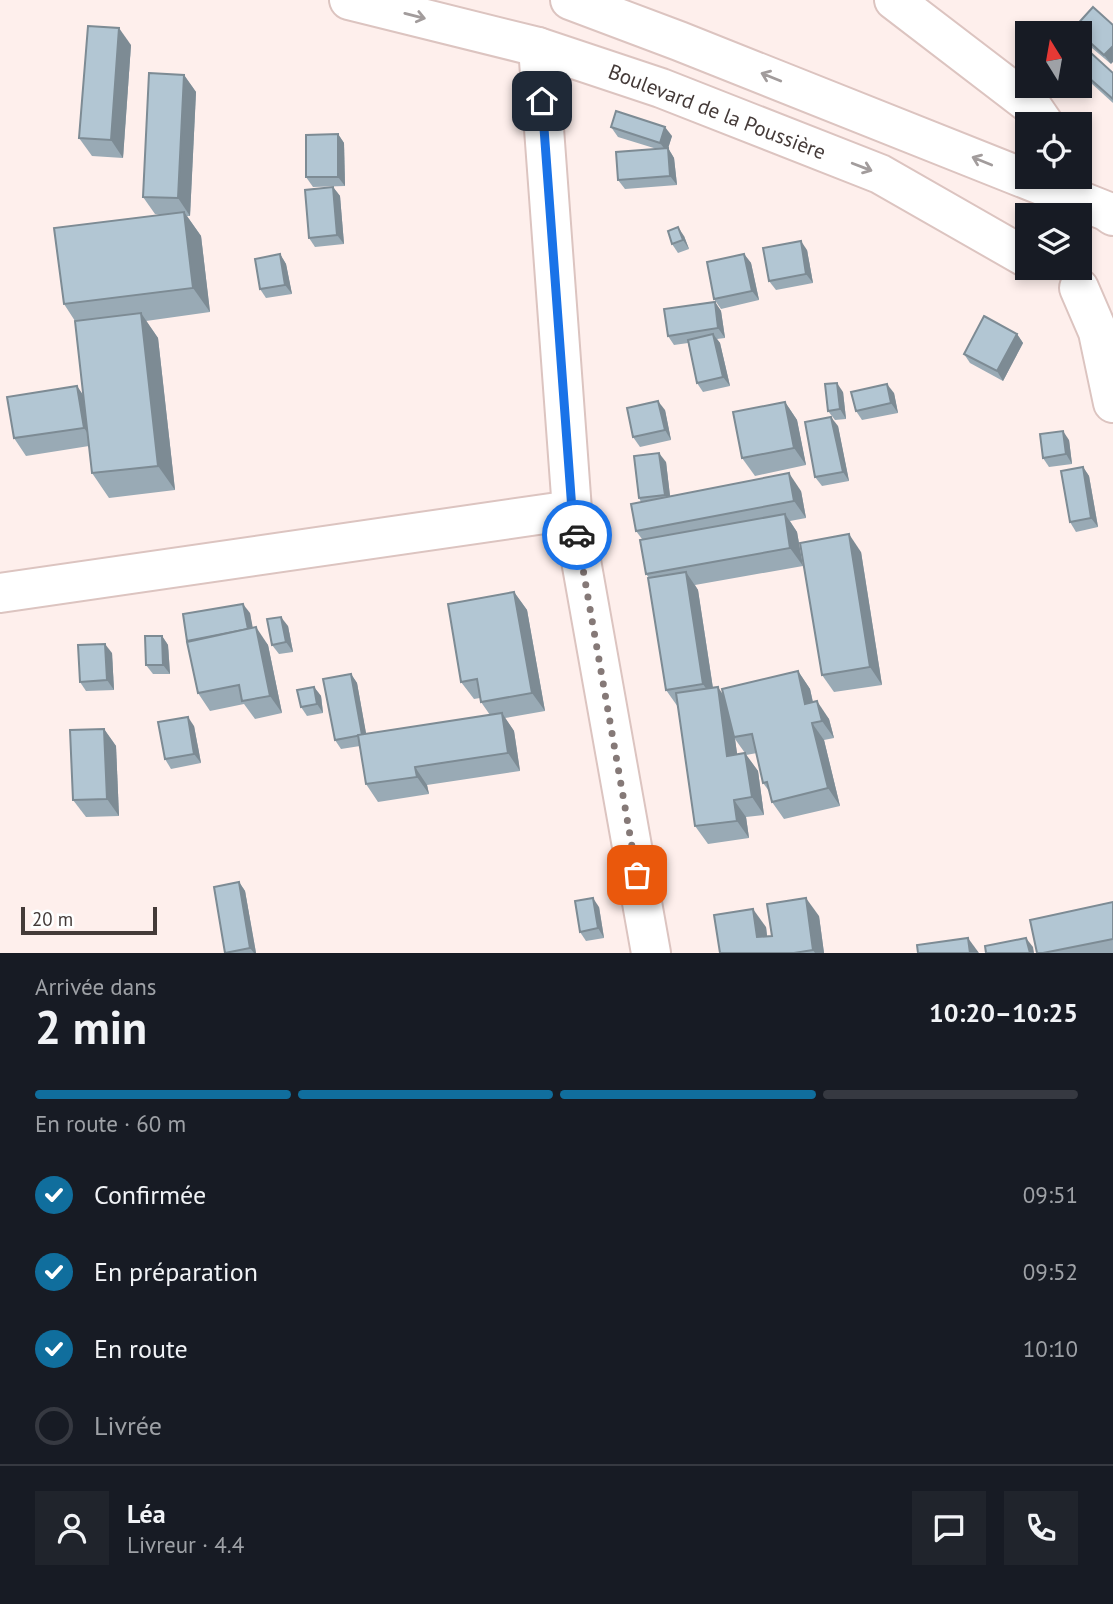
<!DOCTYPE html>
<html lang="fr">
<meta charset="utf-8">
<style>
:root{--surface:#171b24;--page:#20242c;--text:#f1f3f6;--muted:#9ea1a6;--line:#363941;--accent:#106e9d}
body{margin:0;font-family:"PT Sans",sans-serif;background:var(--page);color:var(--text);height:100vh;display:flex;flex-direction:column;font-size:26px;white-space:nowrap}
*{box-sizing:border-box;margin:0}
p{font-size:23px;color:var(--muted)}
.icon{flex:none;width:38px;height:38px;fill:none;stroke:currentColor;stroke-width:2;stroke-linecap:round;stroke-linejoin:round}
.map{position:relative;height:953px;overflow:hidden}
.side{display:flex;flex-direction:column;background:var(--surface);flex:1}
.side>*{flex:none}
.needle{width:46px;rotate:349deg}
.fabs{position:absolute;left:1015px;top:21px;display:grid;gap:14px}
.fabs a{display:grid;place-items:center;width:77px;height:77px;border-radius:0px;background:var(--surface);box-shadow:0 4px 10px #0003;font-size:35px}
.scale{position:absolute;left:21px;bottom:18px;width:136px;box-sizing:border-box;padding-left:7px;border:4px solid #443a38;border-top:0;font-size:19px;line-height:24px;white-space:nowrap;color:#443a38;-webkit-text-stroke:5px #fff;paint-order:stroke}
.pin{position:absolute;display:grid;place-items:center;width:60px;height:60px;color:#fff;margin:-30px;border-radius:14px;box-shadow:0 4px 10px #0006}
.courier{position:absolute;display:grid;place-items:center;width:70px;height:70px;margin:-35px;border:5px solid #1a73e8;border-radius:50%;background:#fff;color:#222;box-shadow:0 2px 9px #0007}
.headline em{font-style:normal;font-weight:700}
.headline div{display:flex;flex-direction:column-reverse}
.headline{display:flex;align-items:center;justify-content:space-between;height:119px;padding:0 35px}
h1{font-size:46px;font-weight:700;line-height:52px}
.bar{display:grid;grid-template-columns:repeat(4,1fr);gap:10px 7px;align-content:center;height:84px;padding:0 35px}
.bar i{height:9px;border-radius:5px;background:var(--line)}
.bar .on{background:var(--accent)}
.bar p{grid-column:span 4}
.line{display:flex;align-items:center;gap:18px;padding:0 35px;border-top:2px solid var(--line)}
.line div{flex:1}
.round{display:grid;place-items:center;flex:none;width:74px;height:74px;border-radius:0px;background:var(--page)}
ol{padding:0 35px;list-style:none}
li{display:flex;align-items:center;gap:21px;height:77px}
li p{margin-inline-start:auto}
li .icon{padding:7px;border-radius:50%;background:var(--accent);color:#fff;stroke-width:4}
li:last-child{color:var(--muted)}
li i{width:38px;height:38px;border:4px solid var(--line);border-radius:50%}
.map>svg:first-child{display:block}
.lines{fill:none;stroke-linecap:round;stroke-linejoin:round}
.street-casing{stroke:#dcc4c0;stroke-width:42}
.street{stroke:#fff;stroke-width:38}
.wall{fill:#99aab5;fill-rule:evenodd}
.shaded-wall{fill:#7d8b94}
.building{fill:#b2c6d3;stroke:#7d8b94;stroke-width:2}
.oneway{stroke:#a29c9c}
.done{stroke:#857977;stroke-width:7;stroke-dasharray:0 12.6}
.route{stroke:#1a73e8;stroke-width:9}
.labels{text-anchor:middle;stroke-width:5;stroke-linejoin:round;paint-order:stroke}
.street-label{font-size:21px;fill:#443a38;stroke:#fff}
</style>
<div class="map">
<svg width="1113" height="953" viewBox="0 0 1113 953">
<rect width="100%" height="100%" fill="#feefec"/>
<g class="lines">
<defs>
<g id="street">
<path d="M349 0 538 47 661 88 880 174 1027 258"/>
<path d="M570 0 679 41 1106 211 1113 216"/>
<path d="M894 0 1031 105 1044 124"/>
<path d="M538 47 572 510 651 953"/>
<path d="M1079 288 1098 332 1113 403"/>
<path d="M0 593 572 510"/>
</g>
</defs>
<use href="#street" class="street-casing"/>
<use href="#street" class="street"/>
</g>
<g class="wall">
<path d="M1093 7 1111 64 1080 38V33H1077L1074 28Z"/>
<path d="M1080 43 1113 73V103L1080 73Z"/>
<path d="M131 45 123 158 92 156 79 138Z"/>
<path d="M184 75 196 92 190 216H187L201 236 210 312 146 321 158 338 175 490 109 498 92 473 89 446 26 456 14 438 77 386 83 395 75 321 64 304 160 215 155 214 143 197Z"/>
<path d="M611 127 672 136 668 148 674 158 677 185 625 189 618 180 657 149 618 137Z"/>
<path d="M338 134 344 143 345 186 313 187 306 177Z"/>
<path d="M333 187 340 196 344 244 315 247 309 238Z"/>
<path d="M684 236 689 249 678 253 672 244Z"/>
<path d="M807 250 813 283 776 290 769 281Z"/>
<path d="M280 254 286 264 292 294 266 298 260 289Z"/>
<path d="M744 254 751 263 759 300 721 309 714 299Z"/>
<path d="M715 302 721 311 725 338 717 339 720 343 730 386 703 392 697 383 688 343 674 345 668 336Z"/>
<path d="M1017 334 1023 343 1003 381 970 363 964 354Z"/>
<path d="M843 392 846 419 835 420 828 411Z"/>
<path d="M894 393 898 413 862 420 856 411Z"/>
<path d="M785 402 797 420 806 465 755 476 742 458Z"/>
<path d="M665 410 671 440 640 447 633 437Z"/>
<path d="M838 426 849 481 822 486 815 477Z"/>
<path d="M1069 440 1072 464 1049 467 1043 458Z"/>
<path d="M666 462 670 496 801 491 806 518 790 521 797 532 803 566 695 585 698 590 713 688 724 696 798 671 810 689 813 702 829 719 834 738 824 740 840 806 784 819 772 802 769 791 763 783 757 753 746 755 758 771 764 815 746 817 749 838 708 844 695 826 678 707 666 690 649 578 646 574 642 539 636 531 641 502 639 498ZM735 739 745 753 737 754Z"/>
<path d="M1083 467 1089 476 1098 527 1076 532 1070 522Z"/>
<path d="M861 552 882 685 834 692 822 675Z"/>
<path d="M514 592 527 610 545 711 505 718 514 731 520 771 427 785 429 794 378 802 366 784 360 746 341 749 335 740 351 674 357 683 366 734 490 715 481 702 480 698 474 699 461 682Z"/>
<path d="M250 613 252 628 268 645 282 713 255 719 244 704 210 711 198 693Z"/>
<path d="M288 626 293 652 279 654 272 645Z"/>
<path d="M162 636 168 645 170 674H153L146 665Z"/>
<path d="M112 653 114 690 86 691 80 682Z"/>
<path d="M314 687 321 696 323 713 307 716 301 707Z"/>
<path d="M194 726 201 763 171 769 165 759Z"/>
<path d="M104 729 116 746 119 816 86 817 73 800Z"/>
<path d="M239 882 245 891 256 953H225Z"/>
<path d="M1113 902V953H1037Z"/>
<path d="M599 907 604 938 586 941 580 932Z"/>
<path d="M819 916 824 953H720L766 927 767 936H772Z"/>
</g>
<g class="shaded-wall">
<path d="M119 28 131 45 123 158 111 140Z"/>
<path d="M1113 46V62L1111 64 1104 55Z"/>
<path d="M184 75 196 92 190 216 178 198Z"/>
<path d="M665 127 672 136 667 152 660 143Z"/>
<path d="M338 134 344 143 345 186 338 177Z"/>
<path d="M668 148 674 158 677 185 670 176Z"/>
<path d="M333 187 340 196 344 244 337 235Z"/>
<path d="M184 212 201 236 210 312 193 288Z"/>
<path d="M678 227 684 236 689 249 683 240Z"/>
<path d="M801 241 807 250 813 283 806 274Z"/>
<path d="M280 254 286 264 292 294 285 285Z"/>
<path d="M744 254 751 263 759 300 752 291Z"/>
<path d="M715 302 721 311 725 338 718 328Z"/>
<path d="M141 313 158 338 175 490 158 466Z"/>
<path d="M713 334 720 343 730 386 723 377Z"/>
<path d="M1017 334 1023 343 1003 381 997 371Z"/>
<path d="M837 383 843 392 846 419 840 409Z"/>
<path d="M887 384 894 393 898 413 891 403Z"/>
<path d="M77 386 89 404 96 445 84 428Z"/>
<path d="M658 401 665 410 671 440 665 430Z"/>
<path d="M785 402 797 420 806 465 794 448Z"/>
<path d="M831 417 838 426 849 481 843 472Z"/>
<path d="M1063 431 1069 440 1072 464 1066 454Z"/>
<path d="M659 453 666 462 671 504 665 495Z"/>
<path d="M1083 467 1089 476 1098 527 1091 518Z"/>
<path d="M789 473 801 491 806 518 794 501Z"/>
<path d="M785 514 797 532 803 566 790 548Z"/>
<path d="M849 534 861 552 882 685 870 667Z"/>
<path d="M686 572 698 590 715 702 703 684Z"/>
<path d="M514 592 527 610 545 711 532 693Z"/>
<path d="M243 604 250 613 255 639 248 630Z"/>
<path d="M281 617 288 626 293 652 286 642Z"/>
<path d="M256 627 268 645 282 713 270 696Z"/>
<path d="M162 636 168 645 170 674 163 665Z"/>
<path d="M105 644 112 653 114 690 107 680Z"/>
<path d="M798 671 810 689 817 722 805 704Z"/>
<path d="M351 674 357 683 368 744 362 735Z"/>
<path d="M314 687 321 696 323 713 317 704Z"/>
<path d="M718 687 730 705 734 737 735 739 740 774 727 756Z"/>
<path d="M817 701 829 719 834 738 822 721Z"/>
<path d="M502 713 514 731 520 771 508 753Z"/>
<path d="M188 717 194 726 201 763 194 754Z"/>
<path d="M812 723 824 740 840 806 828 788Z"/>
<path d="M104 729 116 746 119 816 107 799Z"/>
<path d="M745 753 758 771 764 815 752 797Z"/>
<path d="M415 767 427 785 429 794 417 777Z"/>
<path d="M734 800 746 817 749 838 737 821Z"/>
<path d="M239 882 245 891 256 953H254L250 948Z"/>
<path d="M593 898 599 907 604 938 598 928Z"/>
<path d="M806 898 819 916 824 953H815L813 950Z"/>
<path d="M753 909 766 927 769 953 757 937Z"/>
<path d="M968 938 979 953H970Z"/>
<path d="M1026 938 1033 947 1034 953H1030Z"/>
</g>
<g class="building">
<path d="M1093 7 1113 25V46L1104 55 1074 28Z"/>
<path d="M88 26 119 28 111 140 79 138Z"/>
<path d="M1080 43 1113 73V99L1080 70Z"/>
<path d="M149 73 184 75 178 198 143 197Z"/>
<path d="M616 111 665 127 660 143 611 127Z"/>
<path d="M338 134V177H306V135Z"/>
<path d="M668 148 670 176 618 180 616 152Z"/>
<path d="M333 187 337 235 309 238 305 190Z"/>
<path d="M184 212 193 288 64 304 54 228Z"/>
<path d="M678 227 683 240 672 244 668 231Z"/>
<path d="M801 241 806 274 769 281 763 248Z"/>
<path d="M280 254 285 285 260 289 255 259Z"/>
<path d="M744 254 752 291 714 299 707 262Z"/>
<path d="M715 302 718 328 668 336 664 309Z"/>
<path d="M141 313 158 466 92 473 75 321Z"/>
<path d="M984 316 1017 334 997 371 964 354Z"/>
<path d="M713 334 723 377 697 383 688 340Z"/>
<path d="M837 383 840 409 828 411 825 384Z"/>
<path d="M887 384 891 403 856 411 851 392Z"/>
<path d="M77 386 84 428 14 438 7 397Z"/>
<path d="M658 401 665 430 633 437 627 408Z"/>
<path d="M785 402 794 448 742 458 733 412Z"/>
<path d="M831 417 843 472 815 477 805 422Z"/>
<path d="M1063 431 1066 454 1043 458 1040 434Z"/>
<path d="M659 453 665 495 639 498 634 456Z"/>
<path d="M1083 467 1091 518 1070 522 1061 471Z"/>
<path d="M789 473 794 501 636 531 631 504Z"/>
<path d="M785 514 790 548 646 574 640 540Z"/>
<path d="M849 534 870 667 822 675 800 543Z"/>
<path d="M686 572 703 684 666 690 648 578Z"/>
<path d="M514 592 532 693 481 702 477 679 461 682 448 604Z"/>
<path d="M243 604 248 629 187 641 183 614Z"/>
<path d="M281 617 286 642 272 645 267 619Z"/>
<path d="M256 627 270 696 242 701 239 685 198 693 187 642Z"/>
<path d="M145 636H162L163 665H146Z"/>
<path d="M105 644 107 680 80 682 78 645Z"/>
<path d="M798 671 805 704 817 701 822 721 812 723 828 788 772 802 767 782 763 783 752 734 734 737 722 689Z"/>
<path d="M351 674 362 735 335 740 323 679Z"/>
<path d="M314 687 317 704 301 707 297 690Z"/>
<path d="M718 687 727 756 745 753 752 797 734 800 737 821 695 826 676 693Z"/>
<path d="M502 713 508 753 415 767 417 777 366 784 358 735Z"/>
<path d="M188 717 194 754 165 759 158 722Z"/>
<path d="M104 729 107 799 73 800 70 730Z"/>
<path d="M239 882 250 948 225 953 214 887Z"/>
<path d="M593 898 598 928 580 932 575 901Z"/>
<path d="M806 898 813 950 794 953H720L714 915 753 909 757 937 772 936 767 904Z"/>
<path d="M1113 902V939L1043 953H1037L1030 920Z"/>
<path d="M968 938 970 953H918L917 945Z"/>
<path d="M1026 938 1030 953H986L985 946Z"/>
</g>
<defs><path id="oneway-shaft" d="M-6 0H5M1.5-3L5.5 0L1.5 3" fill="none" stroke-width="1.6" stroke-linecap="round" stroke-linejoin="round" transform="scale(1.75)"/></defs>
<g class="oneway">
<use href="#oneway-shaft" transform="translate(415 16) rotate(14)"/>
<use href="#oneway-shaft" transform="translate(771 77) rotate(-158)"/>
<use href="#oneway-shaft" transform="translate(982 161) rotate(-158)"/>
<use href="#oneway-shaft" transform="translate(862 167) rotate(21)"/>
</g>
<g class="lines">
<path class="done" d="M577 535 637 875"/>
<path class="route" d="M542 101 572 510 577 535"/>
</g>
<g class="labels">
<g class="street-label">
<text transform="translate(717 112) rotate(21)" y="7">Boulevard de la Poussière</text>
</g>
</g>
</svg>
<div class="fabs">
<a><svg class="needle" viewBox="-14 -14 28 28"><path d="M0-13l5 13h-10z" fill="#e53935"/><path d="M0 13l5-13h-10z" fill="#9ea1a6"/></svg></a>
<a><svg class="icon" aria-label="locate" viewBox="0 0 24 24"><circle cx="12" cy="12" r="6"/><path d="M12 2v4M12 18v4M2 12h4M18 12h4"/></svg></a>
<a><svg class="icon" aria-label="layers" viewBox="0 0 24 24"><path d="M12 4l9 5-9 5-9-5zM3 14l9 5 9-5"/></svg></a>
</div>
<div class="scale">20 m</div>
<div class="pin" style="left:637px;top:875px;background:#ea580c"><svg class="icon" aria-label="bag" viewBox="0 0 24 24"><path d="M5 8h14l-1 12H6zM9 8a3 3 0 0 1 6 0"/></svg></div>
<div class="pin" style="left:542px;top:101px;background:#1f2937"><svg class="icon" aria-label="home" viewBox="0 0 24 24"><path d="M3 11l9-7 9 7M6 9v11h12V9"/></svg></div>
<div class="courier" style="left:577px;top:535px"><svg class="icon" aria-label="car" viewBox="0 0 24 24"><path d="M5 17H2v-5l4-1 3-4h7l3 4 3 1v5h-3M9 17h6M6 11h13"/><circle cx="7" cy="17" r="2"/><circle cx="17" cy="17" r="2"/></svg></div>
</div>
<section class="side">
<div class="headline"><div><h1>2 min</h1><p>Arrivée dans</p></div><em>10:20–10:25</em></div>
<div class="bar"><i class="on"></i><i class="on"></i><i class="on"></i><i></i><p>En route · 60 m</p></div>
<ol>
<li><svg class="icon" aria-label="check" viewBox="0 0 24 24"><path d="M5 12l5 5 9-10"/></svg>Confirmée<p>09:51</p></li>
<li><svg class="icon" aria-label="check" viewBox="0 0 24 24"><path d="M5 12l5 5 9-10"/></svg>En préparation<p>09:52</p></li>
<li><svg class="icon" aria-label="check" viewBox="0 0 24 24"><path d="M5 12l5 5 9-10"/></svg>En route<p>10:10</p></li>
<li><i></i>Livrée</li>
</ol>
<div class="line" style="height:126px"><a class="round"><svg class="icon" aria-label="person" viewBox="0 0 24 24"><circle cx="12" cy="8" r="4"/><path d="M4 21q1-7 8-7t8 7"/></svg></a><div><b>Léa</b><p>Livreur · 4.4</p></div><a class="round"><svg class="icon" aria-label="chat" viewBox="0 0 24 24"><path d="M4 5h16v11H9l-5 4z"/></svg></a><a class="round"><svg class="icon" aria-label="phone" viewBox="0 0 24 24"><path d="M5 4h4l2 5-3 2q2 4 5 5l2-3 5 2v4C11 20 4 13 5 4z"/></svg></a></div>
</section>
